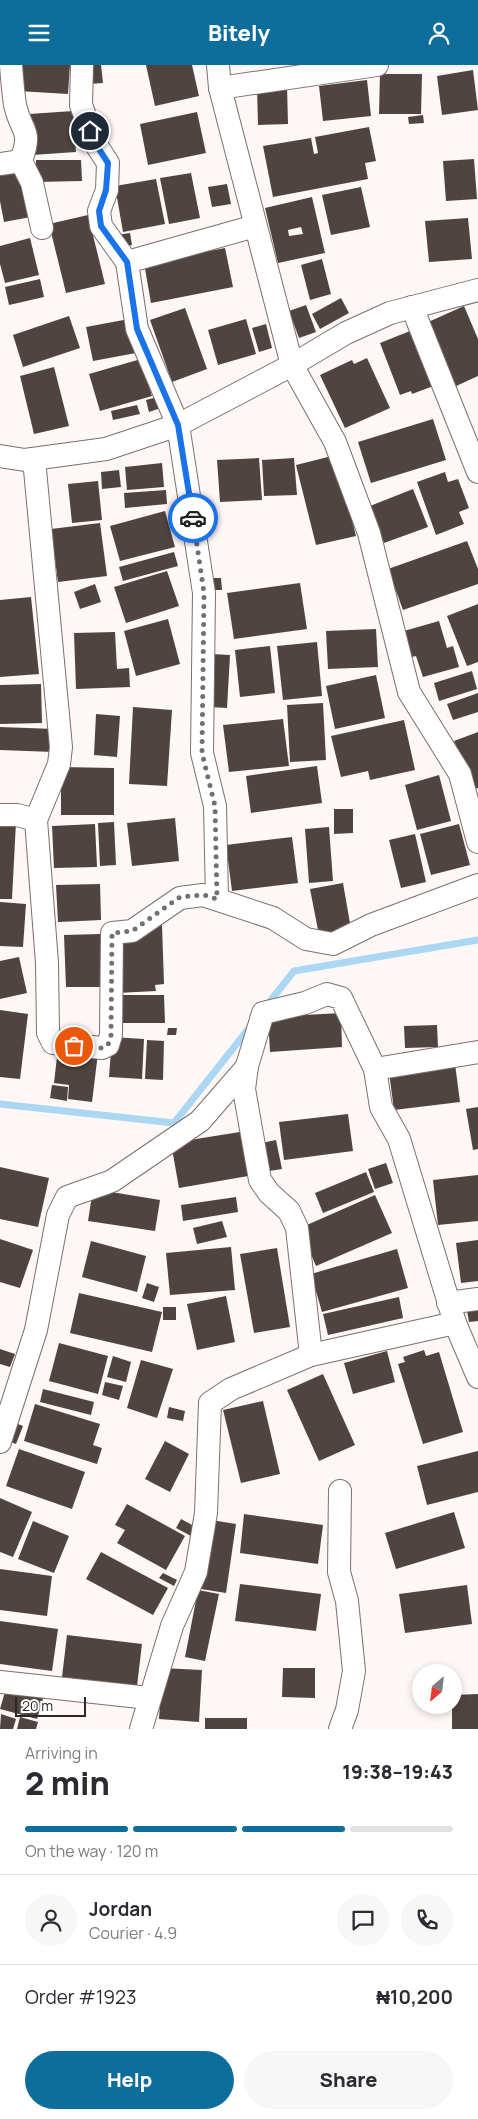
<!DOCTYPE html>
<meta charset="utf-8">
<style>
:root{--surface:#fff;--page:#f7f7f7;--text:#2b2b33;--muted:#7c7c81;--line:#e1e1e2;--accent:#0d6e9c}
body{margin:0;font-family:Manrope,sans-serif;background:var(--page);color:var(--text);height:100vh;display:flex;flex-direction:column;font-size:19px;white-space:nowrap}
*{box-sizing:border-box;margin:0}
p{font-size:16px;color:var(--muted)}
.icon{flex:none;width:28px;height:28px;fill:none;stroke:currentColor;stroke-width:2;stroke-linecap:round;stroke-linejoin:round}
.map{position:relative;height:1664px;overflow:hidden}
.drawer{display:flex;flex-direction:column;background:var(--surface);flex:1}
.drawer>*{flex:none}
.needle{width:32px;rotate:208deg}
.tools{position:absolute;left:412px;top:1599px;display:grid;gap:10px}
.tools a{display:grid;place-items:center;width:50px;height:50px;border-radius:50%;background:var(--surface);box-shadow:0 2px 8px #0003;font-size:25px}
.scale{position:absolute;left:15px;bottom:12px;width:71px;box-sizing:border-box;padding-left:5px;border:2px solid #2c2726;border-top:0;font-size:14px;line-height:18px;white-space:nowrap;color:#2c2726;-webkit-text-stroke:4px #fff;paint-order:stroke}
.pin{position:absolute;display:grid;place-items:center;width:42px;height:42px;color:#fff;margin:-21px;border:2px solid #fff;border-radius:50%;box-shadow:0 1px 5px #0007}
.courier{position:absolute;display:grid;place-items:center;width:50px;height:50px;margin:-25px;border:4px solid #1a73e8;border-radius:50%;background:#fff;color:#222;box-shadow:0 1px 6px #0007}
.head em{font-style:normal;font-weight:800}
.head div{display:flex;flex-direction:column-reverse}
.head{display:flex;align-items:center;justify-content:space-between;height:85px;padding:0 25px}
h1{font-size:32px;font-weight:800;line-height:38px}
.bar{display:grid;grid-template-columns:repeat(4,1fr);gap:8px 5px;align-content:center;height:60px;padding:0 25px}
.bar i{height:6px;border-radius:4px;background:var(--line)}
.bar .active{background:var(--accent)}
.bar p{grid-column:span 4}
.line{display:flex;align-items:center;gap:12px;padding:0 25px;border-top:1px solid var(--line)}
.line div{flex:1}
.round{display:grid;place-items:center;flex:none;width:52px;height:52px;border-radius:26px;background:var(--page)}
.cta{display:flex;gap:10px;margin-top:auto;padding:10px 25px}
.cta a{flex:1;height:58px;border-radius:30px;background:var(--accent);color:#fff;font-size:20px;font-weight:800;line-height:58px;text-align:center}
.cta a+a{background:var(--page);color:var(--text)}
header{display:flex;justify-content:space-between;align-items:center;height:65px;padding:0 25px;background:var(--accent);color:#fff;font-size:22px;font-weight:800}
.map>svg:first-child{display:block}
.lines{fill:none;stroke-linecap:round;stroke-linejoin:round}
.stream{stroke:#abd7f3;stroke-width:7}
.building{fill:#504441;fill-rule:evenodd}
.minor-casing{stroke:#7c6f6c;stroke-width:24}
.minor{stroke:#fff;stroke-width:22}
.done{stroke:#75706f;stroke-width:5;stroke-dasharray:0 9}
.route{stroke:#1a73e8;stroke-width:6}
</style>
<header><svg class="icon" aria-label="menu" viewBox="0 0 24 24"><path d="M4 6h16M4 12h16M4 18h16"/></svg>Bitely<svg class="icon" aria-label="person" viewBox="0 0 24 24"><circle cx="12" cy="8" r="4"/><path d="M4 21q1-7 8-7t8 7"/></svg></header>
<div class="map">
<svg width="478" height="1664" viewBox="0 0 478 1664">
<rect width="100%" height="100%" fill="#fdf7f6"/>
<g class="lines">
<g class="stream">
<path d="M267 940 294 906 478 875"/>
<path d="M0 1039 174 1058 250 962"/>
</g>
</g>
<g class="building">
<path d="M20 0H70L68 29 18 26Z"/>
<path d="M86 0H101L103 18 88 19Z"/>
<path d="M146 0H192L199 31 155 41Z"/>
<path d="M473 5 478 45 442 50 437 11Z"/>
<path d="M380 9H422L421 49H379Z"/>
<path d="M367 15 371 51 323 56 319 21Z"/>
<path d="M287 21 288 59 258 60 257 22Z"/>
<path d="M73 46 76 87 32 90 29 49Z"/>
<path d="M197 47 206 88 148 100 140 59Z"/>
<path d="M423 50 424 58 409 59 408 52Z"/>
<path d="M369 62 376 96 365 98 368 114 273 132 263 81 311 73 314 89 318 88 315 72Z"/>
<path d="M474 94 477 134 446 136 443 96Z"/>
<path d="M36 95H81L82 116 36 117Z"/>
<path d="M20 101 31 152 4 157 0 136V105Z"/>
<path d="M191 108 200 153 169 159 160 113Z"/>
<path d="M156 114 165 159 123 167 115 121Z"/>
<path d="M227 119 231 139 212 142 208 122Z"/>
<path d="M361 122 370 162 331 170 322 130Z"/>
<path d="M312 132 325 188 278 198 265 143ZM301 162 303 169 289 171 288 165Z"/>
<path d="M88 150 105 219 66 228 49 159Z"/>
<path d="M468 153 472 194 429 197 425 156Z"/>
<path d="M130 168 132 180 118 183 115 170Z"/>
<path d="M30 173 39 210 5 218 0 199V181Z"/>
<path d="M225 183 233 222 151 238 144 198Z"/>
<path d="M322 194 331 229 310 235 301 200Z"/>
<path d="M40 214 44 232 9 240 5 222Z"/>
<path d="M341 233 349 248 320 264 312 249Z"/>
<path d="M306 240 316 267 299 273 289 246Z"/>
<path d="M464 241 478 274V311L454 322 426 258Z"/>
<path d="M185 243 207 304 172 317 150 255Z"/>
<path d="M69 251 80 283 23 302 13 270Z"/>
<path d="M129 254 136 288 93 296 86 262Z"/>
<path d="M246 254 256 289 218 300 208 265Z"/>
<path d="M266 259 272 283 259 287 252 263Z"/>
<path d="M415 264 436 320 412 329 411 326 400 330 380 278Z"/>
<path d="M367 293 390 343 345 363 320 310 352 295 354 299Z"/>
<path d="M141 294 152 331 100 346 89 309Z"/>
<path d="M54 302 69 361 34 369 20 311Z"/>
<path d="M161 331 164 342 149 347 146 335Z"/>
<path d="M137 340 140 349 113 355 111 346Z"/>
<path d="M433 354 446 395 371 418 358 377Z"/>
<path d="M336 390 356 471 316 480 296 400Z"/>
<path d="M259 393 262 435 220 437 217 395Z"/>
<path d="M294 393 297 430 264 431 262 395Z"/>
<path d="M162 398 164 422 127 425 125 402Z"/>
<path d="M119 405 121 422 102 424 101 407Z"/>
<path d="M445 407 448 417 458 414 469 443 459 447 464 459 436 470 417 417Z"/>
<path d="M98 416 102 455 72 458 68 419Z"/>
<path d="M413 424 428 462 384 478 370 441Z"/>
<path d="M166 425 167 439 125 443 124 428Z"/>
<path d="M165 446 175 482 120 496 110 461Z"/>
<path d="M100 458 107 511 58 517 51 464Z"/>
<path d="M467 476 478 504V519L403 545 388 504Z"/>
<path d="M174 487 178 501 123 516 119 502Z"/>
<path d="M167 506 179 541 126 558 114 522Z"/>
<path d="M209 513H221L222 525H210Z"/>
<path d="M300 518 307 564 234 574 227 528Z"/>
<path d="M95 519 101 537 80 544 74 527Z"/>
<path d="M31 532 39 609 0 612V535Z"/>
<path d="M478 539V597L467 601 447 551Z"/>
<path d="M168 554 180 599 136 611 124 566Z"/>
<path d="M439 556 447 583 453 581 459 602 423 612 416 591 412 592 404 566Z"/>
<path d="M376 564 378 602 328 604 326 566Z"/>
<path d="M115 567 117 604 129 603 130 622 76 624 74 568Z"/>
<path d="M317 577 322 631 283 635 277 581Z"/>
<path d="M270 581 275 628 240 632 235 585Z"/>
<path d="M212 589 230 590 227 643 209 642Z"/>
<path d="M472 606 477 624 439 636 434 618Z"/>
<path d="M376 610 385 653 335 664 326 621Z"/>
<path d="M41 619 42 658 0 659V620Z"/>
<path d="M478 628V647L453 655 447 639Z"/>
<path d="M323 638 326 695 290 697 287 640Z"/>
<path d="M133 642 172 645 167 721 129 719Z"/>
<path d="M96 649 120 651 117 692 94 690Z"/>
<path d="M283 654 289 701 229 707 223 660Z"/>
<path d="M404 655 415 705 370 715 368 706 341 712 331 671Z"/>
<path d="M0 662 55 664 54 687 0 685Z"/>
<path d="M478 667V723L474 724 454 676Z"/>
<path d="M317 701 322 738 251 748 246 711Z"/>
<path d="M61 702 114 703V750H61Z"/>
<path d="M439 710 451 756 417 765 405 720Z"/>
<path d="M334 744H353V768L334 769Z"/>
<path d="M175 753 179 796 132 801 127 758Z"/>
<path d="M0 756 16 757 12 834H0Z"/>
<path d="M114 757 116 800 100 801 98 758Z"/>
<path d="M95 759 97 802 54 803 52 761Z"/>
<path d="M459 759 470 800 431 810 420 769Z"/>
<path d="M329 762 333 816 309 818 305 764Z"/>
<path d="M415 769 426 817 401 823 389 775Z"/>
<path d="M292 772 298 818 232 826 226 780Z"/>
<path d="M343 818 351 864 319 870 310 824Z"/>
<path d="M100 819 101 855 58 857 56 820Z"/>
<path d="M0 837 26 839 23 882 0 881Z"/>
<path d="M162 860 164 919 155 920 156 926 117 928 113 869 144 861Z"/>
<path d="M100 869 101 922H66L64 870Z"/>
<path d="M19 892 27 928 0 934V896Z"/>
<path d="M118 930H164L165 958H118Z"/>
<path d="M0 945 28 949 20 1014 0 1012Z"/>
<path d="M341 948 342 982 270 987 268 952Z"/>
<path d="M437 960 438 982 405 983 404 961Z"/>
<path d="M168 963H177L176 970H167Z"/>
<path d="M112 972 144 974 142 1014 109 1012Z"/>
<path d="M147 975 164 976 163 1015 145 1014Z"/>
<path d="M58 983 98 988 92 1037 68 1034 69 1020 54 1018Z"/>
<path d="M455 999 460 1037 394 1045 389 1007Z"/>
<path d="M52 1020 68 1022 67 1036 50 1033Z"/>
<path d="M478 1042V1084L473 1085 466 1044Z"/>
<path d="M348 1049 353 1086 284 1095 279 1057Z"/>
<path d="M246 1066 254 1110 179 1123 171 1078Z"/>
<path d="M276 1075 282 1104 263 1107 257 1079Z"/>
<path d="M386 1098 393 1118 375 1124 368 1104Z"/>
<path d="M0 1102 49 1113 38 1162 0 1154Z"/>
<path d="M366 1107 374 1127 323 1148 315 1128Z"/>
<path d="M478 1110V1156L438 1160 433 1115Z"/>
<path d="M93 1124 160 1135 155 1166 88 1156Z"/>
<path d="M375 1130 392 1168 316 1201 300 1163Z"/>
<path d="M236 1132 238 1147 183 1156 181 1140Z"/>
<path d="M222 1156 227 1172 197 1179 193 1163Z"/>
<path d="M0 1174 33 1185 20 1223 0 1217Z"/>
<path d="M478 1175V1216L461 1218 456 1178Z"/>
<path d="M91 1176 146 1191 137 1227 82 1212Z"/>
<path d="M231 1182 235 1225 170 1230 166 1188Z"/>
<path d="M277 1183 290 1262 254 1268 240 1189Z"/>
<path d="M397 1184 408 1223 322 1247 311 1209Z"/>
<path d="M147 1218 159 1222 154 1237 142 1233Z"/>
<path d="M79 1228 162 1247 152 1287 70 1268Z"/>
<path d="M226 1231 235 1277 197 1285 187 1239Z"/>
<path d="M399 1232 403 1253 328 1270 323 1249Z"/>
<path d="M478 1239V1256L469 1257 466 1240Z"/>
<rect x="163" y="1242" width="13" height="13"/>
<path d="M59 1278 108 1291 98 1329 49 1316Z"/>
<path d="M0 1284 15 1289 10 1302 0 1299Z"/>
<path d="M424 1285 426 1291 439 1287 463 1367 423 1379 398 1299 405 1297 403 1292Z"/>
<path d="M387 1286 395 1317 353 1329 344 1298Z"/>
<path d="M113 1291 131 1297 126 1317 107 1312Z"/>
<path d="M141 1295 173 1304 157 1353 127 1343Z"/>
<path d="M323 1309 355 1380 319 1396 287 1325Z"/>
<path d="M105 1317 123 1321 119 1335 102 1330Z"/>
<path d="M43 1324 94 1337 91 1350 40 1337Z"/>
<path d="M263 1336 280 1409 241 1418 223 1345Z"/>
<path d="M35 1339 100 1359 93 1380 102 1383 97 1399 24 1376Z"/>
<path d="M169 1342 185 1346 183 1356 167 1353Z"/>
<path d="M13 1357 23 1361 16 1379 5 1375Z"/>
<path d="M165 1376 189 1389 170 1427 145 1414Z"/>
<path d="M19 1384 85 1407 72 1444 6 1421Z"/>
<path d="M478 1386V1427L427 1440 417 1401Z"/>
<path d="M0 1433 32 1447 13 1492 0 1487Z"/>
<path d="M127 1439 185 1471 166 1505 117 1478 125 1465 115 1460Z"/>
<path d="M454 1447 465 1483 396 1504 385 1468Z"/>
<path d="M244 1449 323 1460 318 1499 240 1488Z"/>
<path d="M181 1454 196 1462 191 1471 176 1463Z"/>
<path d="M211 1455 236 1459 226 1528 201 1524Z"/>
<path d="M33 1456 69 1471 54 1508 18 1494Z"/>
<path d="M101 1487 168 1523 153 1550 86 1514Z"/>
<path d="M0 1504 52 1511 47 1551 0 1545Z"/>
<path d="M163 1508 177 1515 174 1521 159 1513Z"/>
<path d="M240 1519 321 1529 316 1566 235 1556Z"/>
<path d="M467 1520 472 1559 405 1568 399 1529Z"/>
<path d="M198 1525 219 1529 205 1596 185 1592Z"/>
<path d="M0 1556 58 1564 52 1606 0 1599Z"/>
<path d="M67 1570 142 1579 137 1621 62 1612Z"/>
<path d="M162 1603 202 1605 199 1657 159 1654Z"/>
<path d="M283 1603H315V1633L282 1632Z"/>
<path d="M7 1620 44 1630 37 1654 0 1644Z"/>
<path d="M478 1629V1664H452V1640H454V1630Z"/>
<path d="M1 1649 16 1654 13 1664H0Z"/>
<path d="M20 1652 38 1657 36 1664H17Z"/>
<rect x="205" y="1653" width="42" height="11"/>
</g>
<g class="lines">
<defs>
<g id="minor">
<path d="M11 0C12 13 13 27 15 40 21 68 33 63 21 96L32 118 42 163"/>
<path d="M82 0 81 40 95 78 108 98 107 125 99 146 101 161 127 197 137 264 178 360 204 528 202 688 215 741 217 834"/>
<path d="M218 0 220 23 292 300 335 377 369 468 409 627 460 709 478 777"/>
<path d="M220 23 377 0"/>
<path d="M0 99 21 96"/>
<path d="M127 197 255 161"/>
<path d="M412 242 478 407"/>
<path d="M0 391 25 395 106 384 178 360 292 300 346 268 390 248 478 225"/>
<path d="M34 394 61 682 59 699 36 755 47 898 48 968 53 978 102 983 108 980 111 970 112 868 132 866 180 833 203 830 273 853 306 874 333 879 371 860 478 820"/>
<path d="M0 750H17L36 755"/>
<path d="M375 1004 478 987"/>
<path d="M448 1238 478 1234"/>
<path d="M311 1290 297 1163 289 1146 269 1128 260 1115 244 1024 247 1001 263 948 305 938 327 929 341 933 375 1004 381 1042 399 1074 455 1258 478 1312"/>
<path d="M0 1377 36 1265 58 1150 67 1132 112 1116 200 1056 247 1002"/>
<path d="M340 1426 339 1507 347 1536 354 1606 347 1645 340 1664"/>
<path d="M0 1617 149 1633"/>
<path d="M141 1664 172 1561 196 1507 206 1448 210 1338 231 1324 311 1290 455 1258"/>
</g>
</defs>
<use href="#minor" class="minor-casing"/>
<use href="#minor" class="minor"/>
</g>
<g class="lines">
<path class="done" d="M74 981 102 983 108 980 111 970 112 868 132 866 180 832 204 830 217 834 215 741 202 688 204 528 193 453"/>
<path class="route" d="M90 66 95 78 108 98 106 125 99 146 101 161 127 197 137 264 178 360 193 453"/>
</g>
</svg>
<div class="tools">
<a><svg class="needle" viewBox="-14 -14 28 28"><path d="M0-13l5 13h-10z" fill="#e53935"/><path d="M0 13l5-13h-10z" fill="#7c7c81"/></svg></a>
</div>
<div class="scale">20 m</div>
<div class="pin" style="left:74px;top:981px;background:#ea580c"><svg class="icon" aria-label="bag" viewBox="0 0 24 24"><path d="M5 8h14l-1 12H6zM9 8a3 3 0 0 1 6 0"/></svg></div>
<div class="pin" style="left:90px;top:66px;background:#1f2937"><svg class="icon" aria-label="home" viewBox="0 0 24 24"><path d="M3 11l9-7 9 7M6 9v11h12V9"/></svg></div>
<div class="courier" style="left:193px;top:453px"><svg class="icon" aria-label="car" viewBox="0 0 24 24"><path d="M5 17H2v-5l4-1 3-4h7l3 4 3 1v5h-3M9 17h6M6 11h13"/><circle cx="7" cy="17" r="2"/><circle cx="17" cy="17" r="2"/></svg></div>
</div>
<section class="drawer">
<div class="head"><div><h1>2 min</h1><p>Arriving in</p></div><em>19:38–19:43</em></div>
<div class="bar"><i class="active"></i><i class="active"></i><i class="active"></i><i></i><p>On the way · 120 m</p></div>
<div class="line" style="height:90px"><a class="round"><svg class="icon" aria-label="person" viewBox="0 0 24 24"><circle cx="12" cy="8" r="4"/><path d="M4 21q1-7 8-7t8 7"/></svg></a><div><b>Jordan</b><p>Courier · 4.9</p></div><a class="round"><svg class="icon" aria-label="chat" viewBox="0 0 24 24"><path d="M4 5h16v11H9l-5 4z"/></svg></a><a class="round"><svg class="icon" aria-label="phone" viewBox="0 0 24 24"><path d="M5 4h4l2 5-3 2q2 4 5 5l2-3 5 2v4C11 20 4 13 5 4z"/></svg></a></div>
<div class="line" style="height:65px"><div>Order #1923</div><b>₦10,200</b></div>
<div class="cta"><a>Help</a><a>Share</a></div>
</section>
